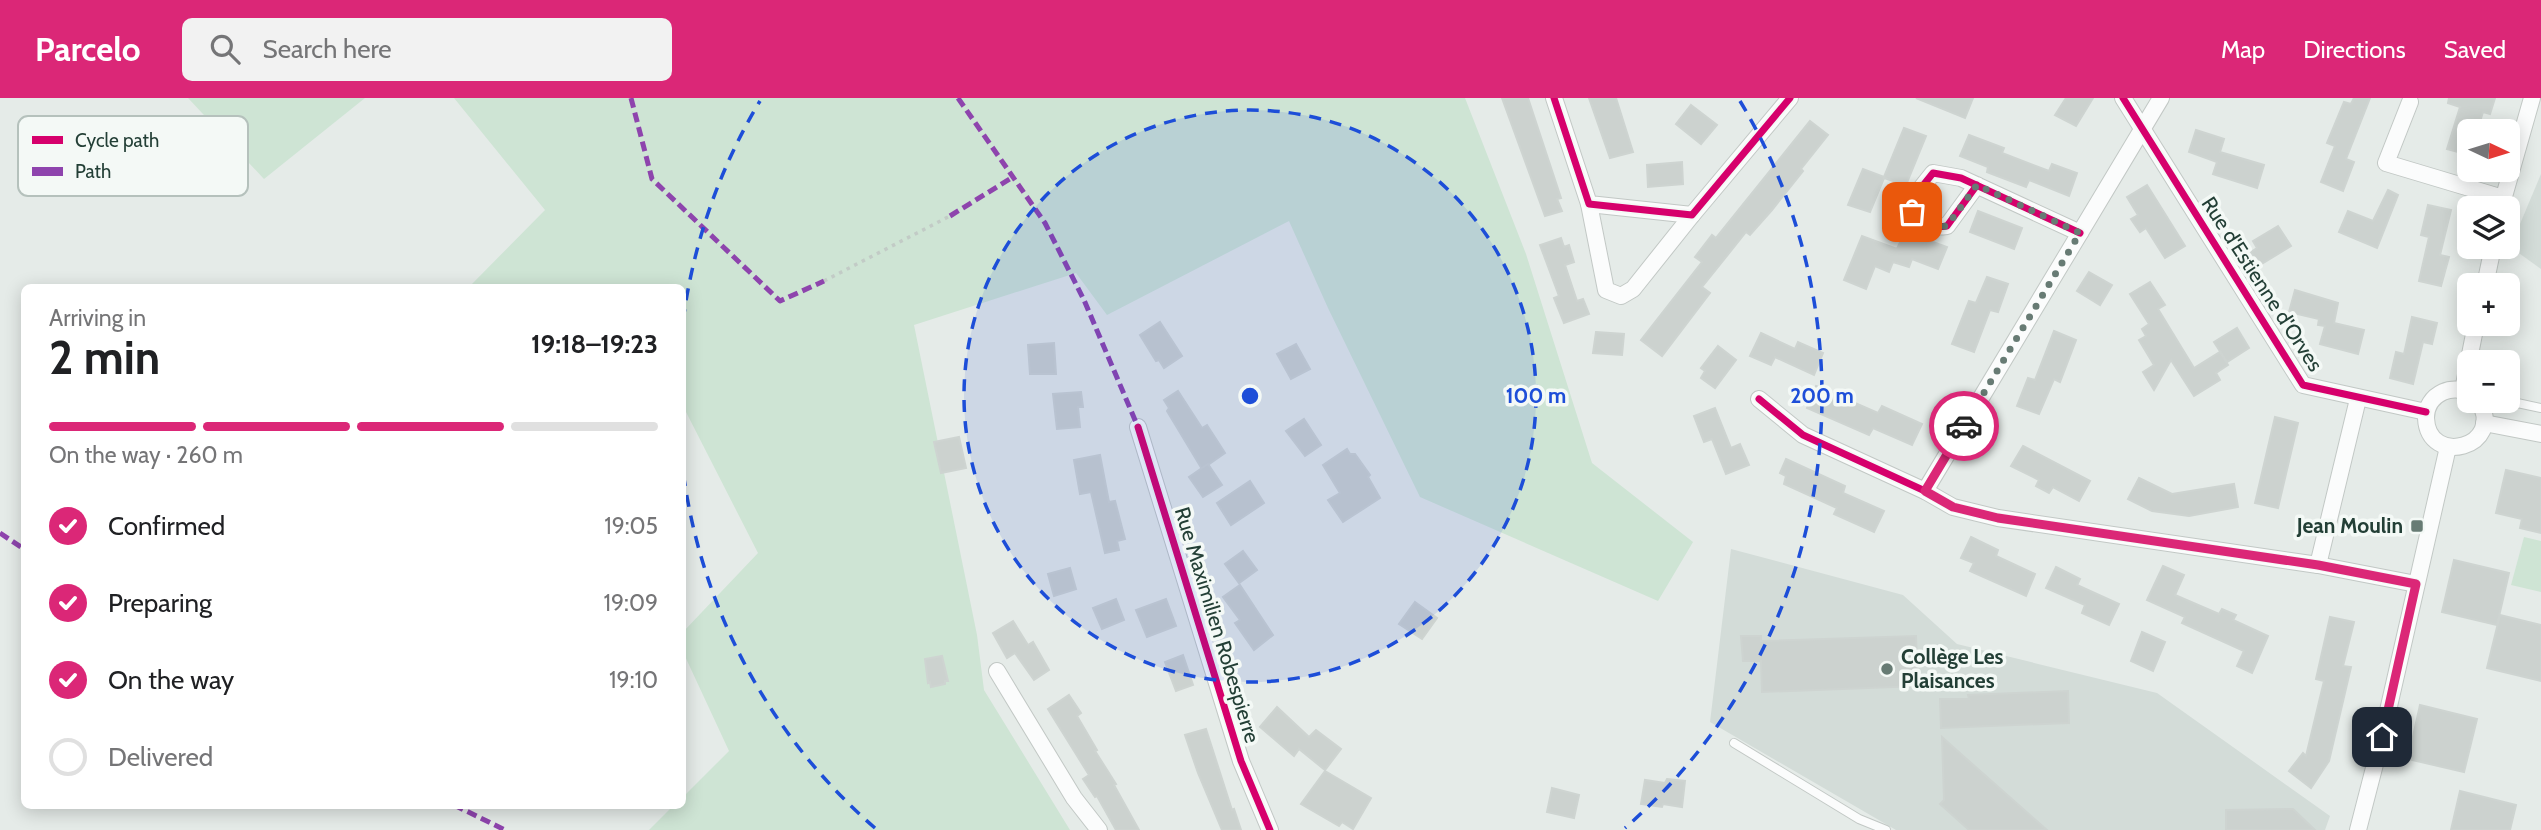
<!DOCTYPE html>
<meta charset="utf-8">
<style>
:root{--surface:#fff;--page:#f2f2f2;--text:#202124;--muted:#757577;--line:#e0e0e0;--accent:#db2777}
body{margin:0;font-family:Cabin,sans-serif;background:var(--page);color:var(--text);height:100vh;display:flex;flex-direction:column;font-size:26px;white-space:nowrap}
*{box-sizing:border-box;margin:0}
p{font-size:23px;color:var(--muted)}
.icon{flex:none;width:38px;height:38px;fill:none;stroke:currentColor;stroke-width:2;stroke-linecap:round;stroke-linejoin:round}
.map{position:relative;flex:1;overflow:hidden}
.side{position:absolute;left:21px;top:186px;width:665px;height:525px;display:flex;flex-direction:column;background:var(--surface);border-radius:10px;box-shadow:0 4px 18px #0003}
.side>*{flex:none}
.needle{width:46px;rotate:94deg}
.buttons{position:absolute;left:2457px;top:21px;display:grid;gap:14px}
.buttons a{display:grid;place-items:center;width:63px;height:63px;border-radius:10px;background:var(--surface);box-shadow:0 4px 18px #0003;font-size:35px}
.pin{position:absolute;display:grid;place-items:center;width:60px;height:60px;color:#fff;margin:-30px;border-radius:14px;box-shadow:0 4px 10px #0006}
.courier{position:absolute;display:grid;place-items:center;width:70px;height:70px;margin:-35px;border:5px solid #db2777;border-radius:50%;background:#fff;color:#222;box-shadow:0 2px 9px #0007}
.headline em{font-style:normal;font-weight:700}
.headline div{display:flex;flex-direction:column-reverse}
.headline{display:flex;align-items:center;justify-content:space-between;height:119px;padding:0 28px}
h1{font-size:46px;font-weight:700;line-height:52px}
.bar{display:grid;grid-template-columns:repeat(4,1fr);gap:10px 7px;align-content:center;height:84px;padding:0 28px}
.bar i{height:9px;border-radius:5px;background:var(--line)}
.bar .active{background:var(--accent)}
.bar p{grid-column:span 4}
ol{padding:0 28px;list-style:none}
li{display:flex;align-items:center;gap:21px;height:77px}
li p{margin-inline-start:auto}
li .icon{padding:7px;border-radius:50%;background:var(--accent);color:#fff;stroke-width:4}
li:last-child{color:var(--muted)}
li i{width:38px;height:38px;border:4px solid var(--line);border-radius:50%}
header{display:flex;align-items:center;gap:42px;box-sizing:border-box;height:98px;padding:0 35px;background:var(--accent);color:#fff}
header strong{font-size:33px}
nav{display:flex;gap:38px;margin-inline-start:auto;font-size:24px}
.search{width:490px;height:63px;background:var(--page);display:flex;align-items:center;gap:18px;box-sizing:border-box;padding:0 24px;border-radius:10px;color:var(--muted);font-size:26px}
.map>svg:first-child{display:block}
.built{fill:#d3dcd8}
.green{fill:#cee4d4}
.building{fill:#ccd2cf;stroke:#ced4d1;stroke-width:2}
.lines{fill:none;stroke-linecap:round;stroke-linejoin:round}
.service-casing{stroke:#c2c8c5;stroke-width:10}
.minor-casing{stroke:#c2c8c5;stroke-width:18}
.path{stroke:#c2cbc6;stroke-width:3.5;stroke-dasharray:3.5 5;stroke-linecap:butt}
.service{stroke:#fbfcfc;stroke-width:8}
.minor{stroke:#fbfcfc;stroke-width:16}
.quiet{stroke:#8e44ad;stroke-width:5;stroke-dasharray:10 5;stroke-linecap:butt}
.cycleway-casing{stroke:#f4f9f6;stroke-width:11}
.cycleway{stroke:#d6006c;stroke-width:7}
.done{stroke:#677b74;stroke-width:7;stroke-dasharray:0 12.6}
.route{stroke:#db2777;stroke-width:9}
.ring{fill:none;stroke:#1d4ed8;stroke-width:3.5;stroke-dasharray:12 9}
.poi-dot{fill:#677b74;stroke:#f4f9f6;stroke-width:2.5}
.labels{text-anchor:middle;stroke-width:7;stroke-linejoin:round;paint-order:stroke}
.street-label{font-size:21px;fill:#233f36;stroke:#f4f9f6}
.poi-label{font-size:21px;font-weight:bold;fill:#233f36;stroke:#f4f9f6;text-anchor:end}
.key{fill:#f4f9f6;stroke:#b5c1bc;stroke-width:2}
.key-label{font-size:19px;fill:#233f36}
.centre{fill:#1d4ed8;stroke:#f4f9f6;stroke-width:3.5}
.ring-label{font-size:21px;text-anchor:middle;font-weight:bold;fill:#1d4ed8;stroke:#f4f9f6;stroke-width:7;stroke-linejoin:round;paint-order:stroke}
</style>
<header>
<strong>Parcelo</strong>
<div class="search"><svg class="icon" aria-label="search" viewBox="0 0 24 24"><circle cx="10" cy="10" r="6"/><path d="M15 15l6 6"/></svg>Search here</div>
<nav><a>Map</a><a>Directions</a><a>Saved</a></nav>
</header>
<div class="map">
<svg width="2541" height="732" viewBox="0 0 2541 732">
<rect width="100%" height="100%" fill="#e5ebe8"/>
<g class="built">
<path d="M2541 76V171L2516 153 2520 126Z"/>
<path d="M1731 451 1903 497 1957 546 2157 595 2330 718 2325 732H1896L1710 624Z"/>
</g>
<g class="green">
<path d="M188 0H365L264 81Z"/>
<path d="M454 0H1465L1526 156 1592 365 1693 444 1658 503 1420 399 1328 210 1289 123 1107 217 1076 175 914 227 977 537 984 592 1070 732H649L674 707H682L683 699 729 653 683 554V534L758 455 686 314 683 315 682 189H469L545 112Z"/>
<path d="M2524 439 2541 443V494L2511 487Z"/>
</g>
<g class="building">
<path d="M1502 0H1528L1561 100 1557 101 1562 113 1545 118Z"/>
<path d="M1589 0H1616L1633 54 1610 60Z"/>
<path d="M1916 0H1973L1965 20Z"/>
<path d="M2066 0H2093L2076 28 2055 17Z"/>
<path d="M2354 0H2370L2346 61 2354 64 2343 93 2321 84 2335 48 2327 45 2344 4 2351 6Z"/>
<path d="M2449 0H2495L2490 16 2483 14 2477 33H2469V57L2447 51 2460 9 2448 5Z"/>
<path d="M1691 7 1717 27 1701 46 1676 26Z"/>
<path d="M1810 23 1828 37 1801 71 1803 73 1772 112 1750 137 1746 134 1702 189 1710 195 1662 258 1641 242 1702 164 1695 159 1712 137 1716 140Z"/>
<path d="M1904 30 1926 38 1906 87 1884 80 1870 114 1848 107 1863 71 1884 79Z"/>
<path d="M2196 32 2224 41 2220 54 2264 67 2257 90 2213 76 2217 64 2189 54Z"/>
<path d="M1969 37 2004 50 2002 55 2049 73 2052 66 2077 75 2069 98 2029 82 2026 89 1987 74 1988 69 1960 58Z"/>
<path d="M1682 64 1683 86 1648 89 1647 67Z"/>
<path d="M2147 87 2185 148 2165 160 2146 130 2140 134 2131 121 2138 117 2127 99Z"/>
<path d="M2388 92 2398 97 2377 150 2339 134 2348 113 2373 123Z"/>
<path d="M2428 107 2451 112 2440 157 2449 159 2441 188 2419 183 2429 139 2421 137Z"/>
<path d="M1978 113 2022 130 2014 151 1970 134Z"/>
<path d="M2278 128 2291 148 2260 167 2251 154 2257 150 2253 143Z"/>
<path d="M1911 136 1947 149 1938 171 1912 161 1909 169 1893 164 1889 174 1875 168 1866 191 1844 182 1862 138 1897 151 1902 140 1908 142Z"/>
<path d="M1561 140 1564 149 1569 147 1574 164 1565 167 1577 203 1583 201 1589 216 1564 225 1554 200 1559 198 1540 147Z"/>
<path d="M2089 174 2112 187 2100 207 2077 193Z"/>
<path d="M1987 179 2008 186 1998 214 1990 212 1974 254 1952 246 1969 203 1976 205Z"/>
<path d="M2150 184 2165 207 2158 211 2194 270 2220 254 2228 267 2216 275 2220 282 2194 298 2171 262 2154 292 2143 274 2154 267 2139 242 2146 238 2142 231 2149 226 2130 196Z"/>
<path d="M2295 192 2338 205 2334 225 2364 232 2358 256 2320 246 2325 228 2318 227 2319 221 2289 214Z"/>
<path d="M2412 219 2437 225 2432 246 2423 244 2413 286 2390 280 2396 254 2404 256Z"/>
<path d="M1160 224 1182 258 1164 270 1159 262 1156 263 1140 237Z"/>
<path d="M2237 230 2249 250 2227 264 2214 244Z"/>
<path d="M2054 233 2076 242 2060 284 2054 281 2039 316 2017 308 2028 280 2035 282Z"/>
<path d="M1596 234 1624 236 1622 257 1593 255Z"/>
<path d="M1761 235 1795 251 1798 244 1823 255 1814 277 1775 259 1771 267 1750 258Z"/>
<path d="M1054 245 1056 276H1030L1028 247Z"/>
<path d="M1296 246 1310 271 1291 281 1277 256Z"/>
<path d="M1718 248 1736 262 1715 290 1701 280 1705 273 1701 270Z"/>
<path d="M1816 288 1878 315 1882 308 1922 326 1912 347 1873 330 1869 337 1807 310Z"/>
<path d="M1178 293 1202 330 1207 327 1225 355 1202 371 1167 313 1169 310 1164 302Z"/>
<path d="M1081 294 1083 309H1078L1080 329 1057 331 1053 296Z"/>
<path d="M1715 310 1731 350 1740 346 1749 367 1726 376 1712 341 1704 344 1694 318Z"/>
<path d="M2275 319 2298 325 2278 410 2255 405Z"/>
<path d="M1304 321 1321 347 1305 358 1286 333Z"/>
<path d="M959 339 966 370 941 375 934 344Z"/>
<path d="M2023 348 2090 383 2079 403 2053 389 2049 395 2036 388 2039 382 2011 368Z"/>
<path d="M1347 351 1350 356H1355L1370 377 1368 379 1380 400 1343 424 1328 402 1340 395 1323 367Z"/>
<path d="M1100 357 1109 404 1115 403 1125 441 1117 443 1119 452 1105 455 1091 394 1080 396 1074 362Z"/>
<path d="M1786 361 1845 388 1843 395 1884 413 1874 434 1834 416 1837 410 1784 386 1786 378 1780 375Z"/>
<path d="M1208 366 1222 387 1203 399 1189 379Z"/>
<path d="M2506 372 2541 380V435L2520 430 2522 421 2496 415Z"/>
<path d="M2139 380 2172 396 2234 386 2238 409 2189 418 2152 413 2128 401Z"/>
<path d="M1250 383 1264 405 1231 427 1217 405Z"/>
<path d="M1971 439 1998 452 1996 458 2035 476 2026 498 1970 473 1974 465 1961 460Z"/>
<path d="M1243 453 1257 472 1239 485 1225 466Z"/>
<path d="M2454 462 2509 475 2497 527 2442 514Z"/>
<path d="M2163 468 2184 477 2175 497 2219 516 2222 511 2236 517 2233 522 2268 538 2252 575 2237 568 2244 553 2182 525 2185 519 2147 502Z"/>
<path d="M2056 469 2080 481 2077 487 2119 506 2109 527 2082 515 2085 507 2046 490Z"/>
<path d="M1070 470 1076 491 1054 498 1048 476Z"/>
<path d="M1240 487 1273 537 1254 552 1235 525 1240 522 1223 499Z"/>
<path d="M1116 501 1124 522 1102 531 1093 510Z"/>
<path d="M1166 501 1176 528 1147 539 1136 512Z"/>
<path d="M1415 504 1437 520 1422 541 1399 526Z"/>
<path d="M2500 517 2541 527V583L2487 570Z"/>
<path d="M2330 519 2354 524 2343 568 2351 569 2329 663 2311 690 2289 673 2303 655 2306 658 2324 583 2316 581Z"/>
<path d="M1013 523 1028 547 1033 544 1049 572 1034 582 1015 555 1007 560 993 535Z"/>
<path d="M2142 534 2165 544 2153 573 2131 563Z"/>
<path d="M1741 538H1761V543L1916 538 1918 588 1762 594 1761 563H1743Z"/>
<path d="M1183 557 1193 587 1176 593 1165 564Z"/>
<path d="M942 558 948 583H945V586L931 589 930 584 928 585 925 561Z"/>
<path d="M2068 593 2069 625 1941 630 1940 601H1969L1968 597Z"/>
<path d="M1069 597 1081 615 1077 618 1097 652 1095 653 1116 686 1114 687 1139 732H1116L1097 698 1095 699 1083 681 1089 677 1048 611Z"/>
<path d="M2420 607 2477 621 2464 674 2408 661Z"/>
<path d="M1277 609 1309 639 1316 632 1341 651 1325 672 1299 651 1294 658 1260 629Z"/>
<path d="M1206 631 1232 712 1234 711 1241 732H1222L1198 675 1185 637Z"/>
<path d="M1942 639 1961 656 2047 732H1969L1940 706 1944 702Z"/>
<path d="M1325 673 1371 700 1353 731 1342 724 1339 728 1301 706Z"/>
<path d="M1667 681 1685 683 1682 709 1663 706 1662 709 1641 706 1645 682 1665 685Z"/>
<path d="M1552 690 1579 697 1574 720 1547 714Z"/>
<path d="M2460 693 2516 707 2510 732H2451Z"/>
<path d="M2293 711 2315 732H2226V712Z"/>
</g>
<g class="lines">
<defs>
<g id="service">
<path d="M2480 305 2508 303 2541 310"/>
<path d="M1734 645 1859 721 1886 732"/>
</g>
<g id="minor">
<path d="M1554 0 1589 106 1692 117 1790 0"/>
<path d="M2123 0 2303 287 2426 314"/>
<path d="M2410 4 2386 65 2503 100"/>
<path d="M1977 87 1947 128C1931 130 1922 127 1912 114L1917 95 1933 75 1961 80 2080 135"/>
<path d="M1589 106 1606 192 1621 198 1633 191 1692 117"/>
<path d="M2501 109 2532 0"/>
<path d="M2485 187 2493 149"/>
<path d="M2463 292 2476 226"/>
<path d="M2469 294C2460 291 2452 290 2443 294 2432 299 2426 309 2426 320 2428 370 2506 349 2479 303"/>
<path d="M1759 301 1803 337 1925 393 1953 409 1998 420 2318 467 2416 486"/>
<path d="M2484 325 2541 336"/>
<path d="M1138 329 1241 663 1270 732"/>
<path d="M1925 393 2161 0"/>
<path d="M2318 467 2358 301"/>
<path d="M997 573 1074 700 1099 732"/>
<path d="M2358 732 2382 639 2448 349"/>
</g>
</defs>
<use href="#service" class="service-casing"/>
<use href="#minor" class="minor-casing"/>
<path class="path" d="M824 183 950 118"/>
<use href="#service" class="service"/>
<use href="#minor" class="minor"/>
<g class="quiet">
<path d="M631 0 652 81 780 203 824 183"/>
<path d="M958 0 1045 125 1084 202 1138 329"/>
<path d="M950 118 1013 79"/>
<path d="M0 435 24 451"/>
<path d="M454 707 505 732"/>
</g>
<defs>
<g id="cycleway">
<path d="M1554 0 1589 106 1692 117 1790 0"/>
<path d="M2123 0 2303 287 2426 314"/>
<path d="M1977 87 1947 128C1931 130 1922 127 1912 114L1917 95 1933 75 1961 80 2080 135"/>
<path d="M1759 301 1803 337 1925 393 1953 409 1998 420 2318 467 2416 486"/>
<path d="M1138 329 1241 663 1270 732"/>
</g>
</defs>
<use href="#cycleway" class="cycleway-casing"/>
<use href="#cycleway" class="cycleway"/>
</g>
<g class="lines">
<path class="done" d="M1912 114C1922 127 1931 130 1947 128L1977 87 2080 135 1964 328"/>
<path class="route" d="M1964 328 1925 393 1953 409 1998 420 2318 467 2416 486 2382 639"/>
</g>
<circle cx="1250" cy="298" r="286" fill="#1d4ed8" fill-opacity=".12"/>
<g class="ring">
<circle cx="1250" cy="298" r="286"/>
<path d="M875 730A572 572 0 0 1 683 373M683 223A572 572 0 0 1 760 3M1740 3A572 572 0 0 1 1625 730"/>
</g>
<g class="poi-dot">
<rect x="2410" y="421" width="14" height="14" rx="3.5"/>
<circle cx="1887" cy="571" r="7"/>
</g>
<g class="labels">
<g class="street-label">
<text transform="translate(2262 186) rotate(57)" y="7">Rue d'Estienne d'Orves</text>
<text transform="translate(1217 527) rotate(73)" y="7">Rue Maximilien Robespierre</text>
</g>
<g class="poi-label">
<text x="2403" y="435">Jean Moulin</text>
<text x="1901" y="566" text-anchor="start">Collège Les<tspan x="1901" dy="24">Plaisances</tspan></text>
</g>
</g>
<rect x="18" y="18" width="230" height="80" rx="10" class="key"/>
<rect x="32" y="38" width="31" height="8" fill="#d6006c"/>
<rect x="32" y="69" width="31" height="9" fill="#8e44ad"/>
<g class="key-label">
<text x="75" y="49">Cycle path</text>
<text x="75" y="80">Path</text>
</g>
<circle cx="1250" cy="298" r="10" class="centre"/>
<g class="ring-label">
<text x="1536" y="305">100 m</text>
<text x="1822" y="305">200 m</text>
</g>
</svg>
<div class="buttons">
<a><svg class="needle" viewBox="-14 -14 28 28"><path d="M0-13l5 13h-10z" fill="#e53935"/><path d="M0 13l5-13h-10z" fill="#757577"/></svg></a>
<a><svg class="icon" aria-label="layers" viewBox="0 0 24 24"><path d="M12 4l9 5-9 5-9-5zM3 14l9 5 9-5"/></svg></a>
<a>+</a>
<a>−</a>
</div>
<div class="pin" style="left:1912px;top:114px;background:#ea580c"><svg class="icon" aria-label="bag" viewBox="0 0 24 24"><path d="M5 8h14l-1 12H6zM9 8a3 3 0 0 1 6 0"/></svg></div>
<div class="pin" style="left:2382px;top:639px;background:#1f2937"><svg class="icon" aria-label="home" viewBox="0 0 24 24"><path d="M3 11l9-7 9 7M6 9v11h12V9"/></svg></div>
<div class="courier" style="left:1964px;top:328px"><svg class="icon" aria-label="car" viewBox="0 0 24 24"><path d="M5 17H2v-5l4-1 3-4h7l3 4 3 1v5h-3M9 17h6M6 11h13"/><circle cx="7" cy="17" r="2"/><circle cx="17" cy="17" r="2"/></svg></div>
<section class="side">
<div class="headline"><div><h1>2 min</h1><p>Arriving in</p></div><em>19:18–19:23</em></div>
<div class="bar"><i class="active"></i><i class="active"></i><i class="active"></i><i></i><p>On the way · 260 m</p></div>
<ol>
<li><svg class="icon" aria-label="check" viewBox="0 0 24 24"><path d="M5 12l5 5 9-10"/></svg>Confirmed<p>19:05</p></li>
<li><svg class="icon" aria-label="check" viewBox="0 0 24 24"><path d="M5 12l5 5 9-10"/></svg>Preparing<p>19:09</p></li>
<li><svg class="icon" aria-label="check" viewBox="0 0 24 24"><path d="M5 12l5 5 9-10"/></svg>On the way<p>19:10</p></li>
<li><i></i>Delivered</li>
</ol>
</section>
</div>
